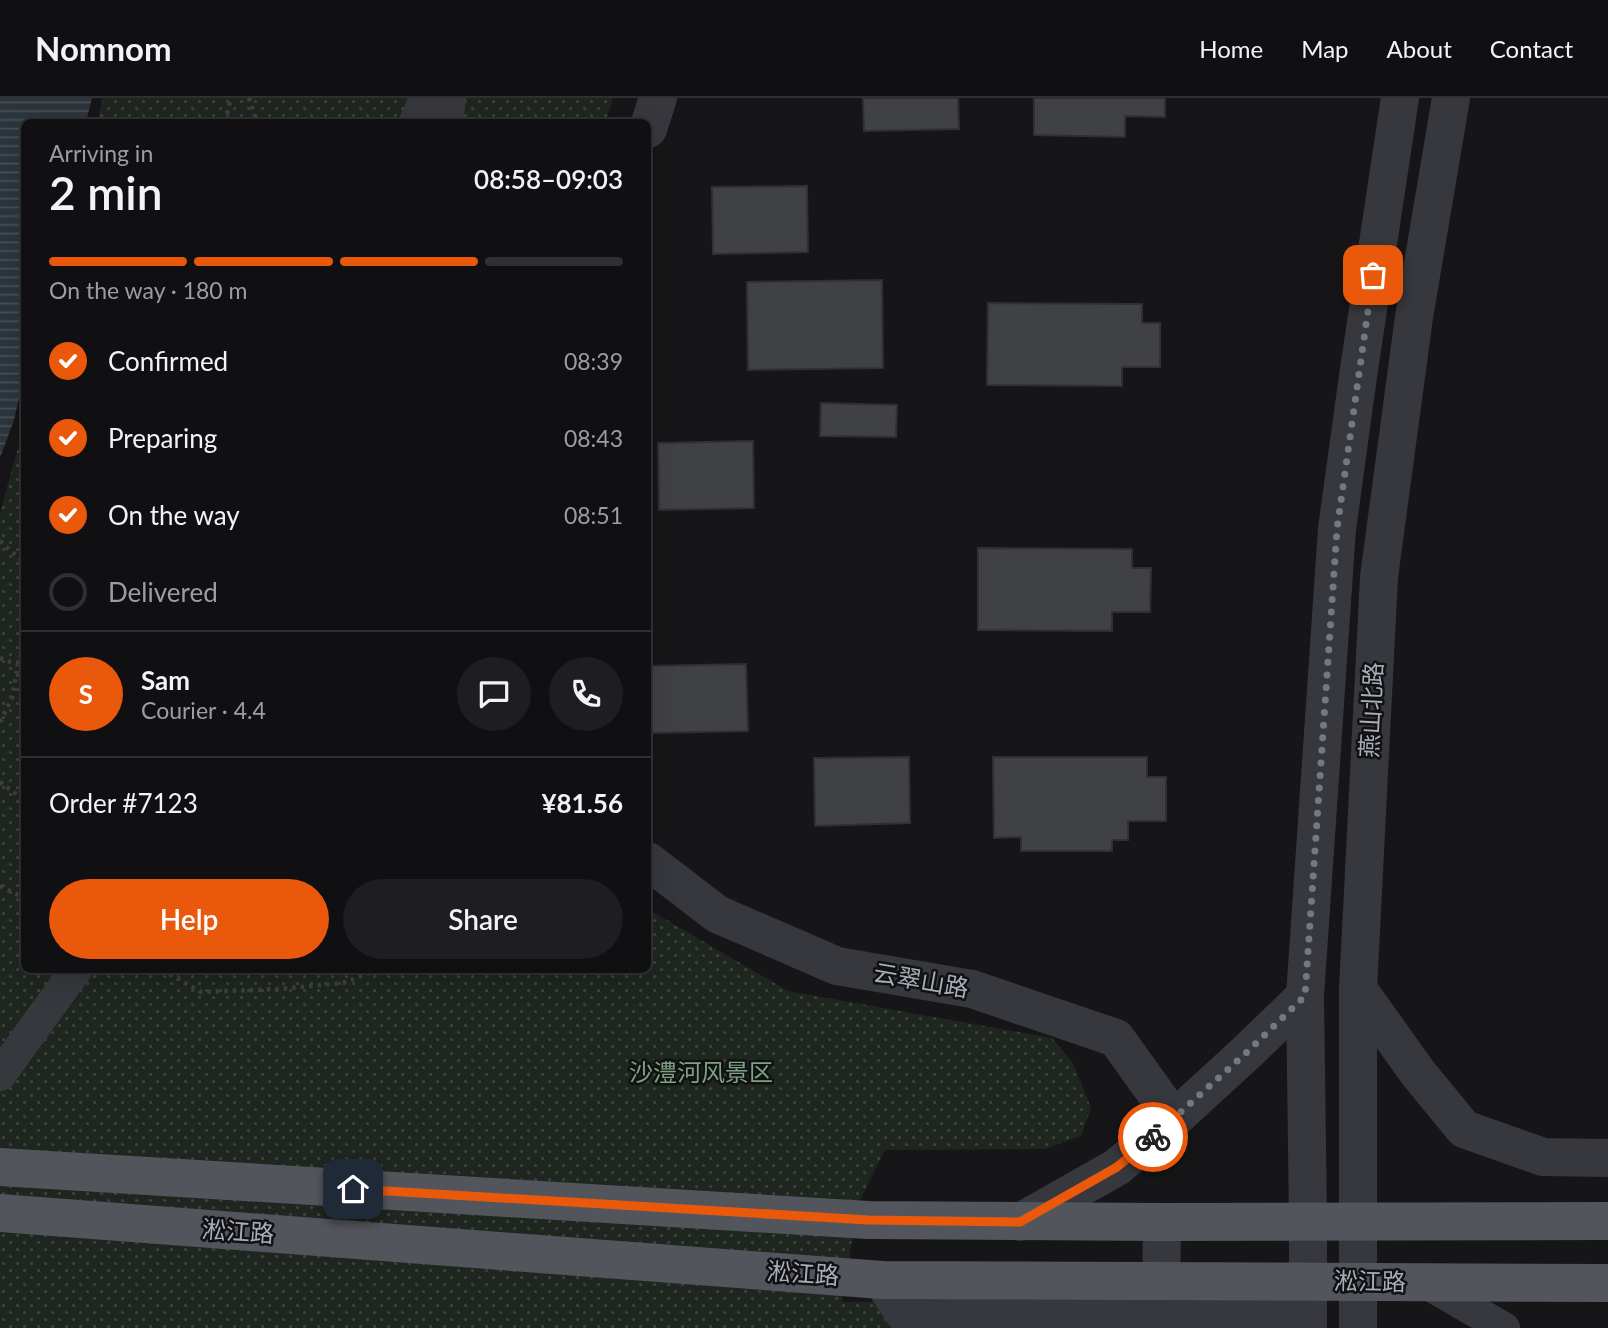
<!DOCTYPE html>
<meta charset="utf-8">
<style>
:root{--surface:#101012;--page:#1e1e20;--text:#f1f3f6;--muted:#9c9d9f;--line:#303032;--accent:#ea580c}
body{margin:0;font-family:Lato,"Noto Sans SC",sans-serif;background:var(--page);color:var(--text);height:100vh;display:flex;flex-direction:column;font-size:26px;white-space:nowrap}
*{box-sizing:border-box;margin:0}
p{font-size:23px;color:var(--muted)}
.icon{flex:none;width:38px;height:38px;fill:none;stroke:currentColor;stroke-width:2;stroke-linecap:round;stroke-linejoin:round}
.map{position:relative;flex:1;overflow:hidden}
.drawer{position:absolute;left:21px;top:21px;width:630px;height:854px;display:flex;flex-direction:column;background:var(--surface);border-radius:10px;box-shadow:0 7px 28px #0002,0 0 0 2px var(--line)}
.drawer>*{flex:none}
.pin{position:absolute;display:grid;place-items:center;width:60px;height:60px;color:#fff;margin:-30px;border-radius:14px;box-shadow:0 4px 10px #0006}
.courier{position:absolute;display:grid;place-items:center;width:70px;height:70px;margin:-35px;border:5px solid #ea580c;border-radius:50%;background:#fff;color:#222;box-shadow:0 2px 9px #0007}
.head em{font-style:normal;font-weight:600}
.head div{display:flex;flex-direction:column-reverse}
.head{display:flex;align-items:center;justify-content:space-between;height:119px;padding:0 28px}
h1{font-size:46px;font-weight:600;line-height:52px}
.bar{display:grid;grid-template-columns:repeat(4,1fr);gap:10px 7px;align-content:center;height:84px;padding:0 28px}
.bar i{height:9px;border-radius:5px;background:var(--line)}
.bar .active{background:var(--accent)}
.bar p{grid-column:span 4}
.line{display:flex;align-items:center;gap:18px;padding:0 28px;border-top:2px solid var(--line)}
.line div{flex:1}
.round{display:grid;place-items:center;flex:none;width:74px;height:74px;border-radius:37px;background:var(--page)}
ol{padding:0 28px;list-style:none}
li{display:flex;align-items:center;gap:21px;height:77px}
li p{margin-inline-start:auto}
li .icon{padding:7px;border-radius:50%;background:var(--accent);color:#fff;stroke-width:4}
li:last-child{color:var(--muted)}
li i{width:38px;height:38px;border:4px solid var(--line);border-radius:50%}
.primary-button{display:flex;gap:14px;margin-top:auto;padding:14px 28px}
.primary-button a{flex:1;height:80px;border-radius:42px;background:var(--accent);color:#fff;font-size:28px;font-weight:600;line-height:80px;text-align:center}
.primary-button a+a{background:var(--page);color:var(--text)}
header{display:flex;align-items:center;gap:42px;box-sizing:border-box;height:98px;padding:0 35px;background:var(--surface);border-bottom:2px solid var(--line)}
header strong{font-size:33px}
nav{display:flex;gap:38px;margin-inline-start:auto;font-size:24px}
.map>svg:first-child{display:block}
.park{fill:url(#park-dots)}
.water{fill:url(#water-rules)}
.building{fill:#404145;stroke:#303034;stroke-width:2}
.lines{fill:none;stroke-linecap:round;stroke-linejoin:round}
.path{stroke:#3d3f44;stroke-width:4.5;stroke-dasharray:3.5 5;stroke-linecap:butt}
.minor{stroke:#37383d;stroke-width:32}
.tertiary{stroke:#37383d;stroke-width:38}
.primary{stroke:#53555c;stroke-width:38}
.done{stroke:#757880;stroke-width:7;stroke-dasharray:0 12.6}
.route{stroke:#ea580c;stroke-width:9}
.labels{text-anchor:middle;stroke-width:5;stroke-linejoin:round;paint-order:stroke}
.street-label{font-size:24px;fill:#a8adb8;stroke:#111113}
.park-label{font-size:24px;fill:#7fa381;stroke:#111113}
</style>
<header>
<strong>Nomnom</strong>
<nav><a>Home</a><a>Map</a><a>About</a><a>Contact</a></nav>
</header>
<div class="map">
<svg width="1608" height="1230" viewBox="0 0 1608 1230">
<defs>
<pattern id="park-dots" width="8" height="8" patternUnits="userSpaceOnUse" patternTransform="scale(1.75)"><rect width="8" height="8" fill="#1e261f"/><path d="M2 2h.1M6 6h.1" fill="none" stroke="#3c433d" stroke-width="1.8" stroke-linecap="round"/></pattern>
<pattern id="water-rules" width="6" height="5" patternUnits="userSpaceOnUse" patternTransform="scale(1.75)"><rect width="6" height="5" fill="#2c353c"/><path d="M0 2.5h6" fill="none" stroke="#485056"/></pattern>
</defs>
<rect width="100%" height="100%" fill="#161618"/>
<g class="park">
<path d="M103 0H613L606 24H97Z"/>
<path d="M24 328V872H648V811L788 893 1052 940 1073 965 1091 1010 1081 1038 1045 1051 885 1052 858 1106 842 1204 1121 1201 1170 1230H0V415Z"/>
</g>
<path class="water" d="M0 0H92L86 24H24V278L14 322 0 360Z"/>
<g class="building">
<path d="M863 0H958L959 31 864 33Z"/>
<path d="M1034 0H1165V19L1125 18V39L1034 37Z"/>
<path d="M807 88 808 154 713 156 712 89Z"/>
<path d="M882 182 883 270 748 272 747 184Z"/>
<path d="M988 205 1142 206V225H1160V269H1122V288L987 287Z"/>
<path d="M821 305 897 307 896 339 820 338Z"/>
<path d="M753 343 754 410 659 412 658 345Z"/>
<path d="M978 450 1132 451V470H1151L1150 514H1112V533L978 532Z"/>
<path d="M746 566 748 633 652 635 651 568Z"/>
<path d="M909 659 910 725 815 728 814 660Z"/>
<path d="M993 659H1147V679H1166V723H1128V742H1112V753H1021V739L994 740Z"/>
</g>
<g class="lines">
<g class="path">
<path d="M249 0 257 24"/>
<path d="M225 24 231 0"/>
<path d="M0 443 24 465"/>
<path d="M0 560 18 567"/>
<path d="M0 624 12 600 18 567 24 544"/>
<path d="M0 684 24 702"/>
<path d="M0 788 24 800"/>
<path d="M162 872 201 894 279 891 343 885 377 872"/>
</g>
<g class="minor">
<path d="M415 24 425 0"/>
<path d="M447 24 450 0"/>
<path d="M0 977 76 872"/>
<path d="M1426 1185 1504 1230"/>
</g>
<g class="tertiary">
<path d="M648 31 658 0"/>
<path d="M648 763 717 816 837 868 972 891 1116 940 1174 1021"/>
<path d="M1358 891 1418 975 1464 1031 1543 1059 1608 1060"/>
<path d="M1020 1124 1117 1069 1174 1021 1246 955 1305 898"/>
<path d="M882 1182 903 1214 1161 1220 1308 1219"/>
<path d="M1161 1217 1162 1124"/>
<path d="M1308 1230V1124L1305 898 1337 431 1358 278 1400 0"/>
<path d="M1358 1230V891L1379 479 1414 219 1451 0"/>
</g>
<g class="primary">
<path d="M0 1069 868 1122 1162 1124 1608 1123"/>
<path d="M0 1115 882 1182 1608 1185"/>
</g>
</g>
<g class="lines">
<path class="done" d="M1153 1039 1246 955 1305 898 1337 431 1373 177"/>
<path class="route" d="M353 1091 868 1122 1020 1124 1117 1069 1153 1039"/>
</g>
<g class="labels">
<g class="street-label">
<text transform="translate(1372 612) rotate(-87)" y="8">燕山北路</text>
<text transform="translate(921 883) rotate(10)" y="8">云翠山路</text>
<text transform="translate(238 1134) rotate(4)" y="8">淞江路</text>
<text transform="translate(803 1176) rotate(4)" y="8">淞江路</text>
<text transform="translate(1370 1184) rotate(1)" y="8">淞江路</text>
</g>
<g class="park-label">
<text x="701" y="983">沙澧河风景区</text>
</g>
</g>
</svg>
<div class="pin" style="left:1373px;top:177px;background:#ea580c"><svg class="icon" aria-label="bag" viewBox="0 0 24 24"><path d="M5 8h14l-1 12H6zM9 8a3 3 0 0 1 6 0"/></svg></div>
<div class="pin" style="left:353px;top:1091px;background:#1f2937"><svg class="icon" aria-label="home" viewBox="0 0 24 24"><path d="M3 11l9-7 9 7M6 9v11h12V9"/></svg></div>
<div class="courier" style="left:1153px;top:1039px"><svg class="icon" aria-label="bike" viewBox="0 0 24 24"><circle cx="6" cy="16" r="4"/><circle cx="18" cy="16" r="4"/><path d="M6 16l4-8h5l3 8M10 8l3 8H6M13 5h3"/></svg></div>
<section class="drawer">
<div class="head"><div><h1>2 min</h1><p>Arriving in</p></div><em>08:58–09:03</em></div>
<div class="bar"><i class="active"></i><i class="active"></i><i class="active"></i><i></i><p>On the way · 180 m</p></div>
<ol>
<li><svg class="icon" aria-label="check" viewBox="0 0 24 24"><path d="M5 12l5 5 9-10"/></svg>Confirmed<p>08:39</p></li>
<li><svg class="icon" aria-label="check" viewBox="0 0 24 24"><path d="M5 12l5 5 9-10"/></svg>Preparing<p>08:43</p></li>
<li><svg class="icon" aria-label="check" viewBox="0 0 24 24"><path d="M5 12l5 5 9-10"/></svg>On the way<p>08:51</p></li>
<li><i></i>Delivered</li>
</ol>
<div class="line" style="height:126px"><b class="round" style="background:var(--accent);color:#fff">S</b><div><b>Sam</b><p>Courier · 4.4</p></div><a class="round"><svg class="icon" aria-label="chat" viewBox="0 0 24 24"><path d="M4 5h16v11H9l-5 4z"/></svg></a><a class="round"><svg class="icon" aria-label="phone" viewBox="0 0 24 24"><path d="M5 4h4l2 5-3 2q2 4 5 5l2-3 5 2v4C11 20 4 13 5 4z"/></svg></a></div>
<div class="line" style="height:91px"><div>Order #7123</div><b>¥81.56</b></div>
<div class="primary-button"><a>Help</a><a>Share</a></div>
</section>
</div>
